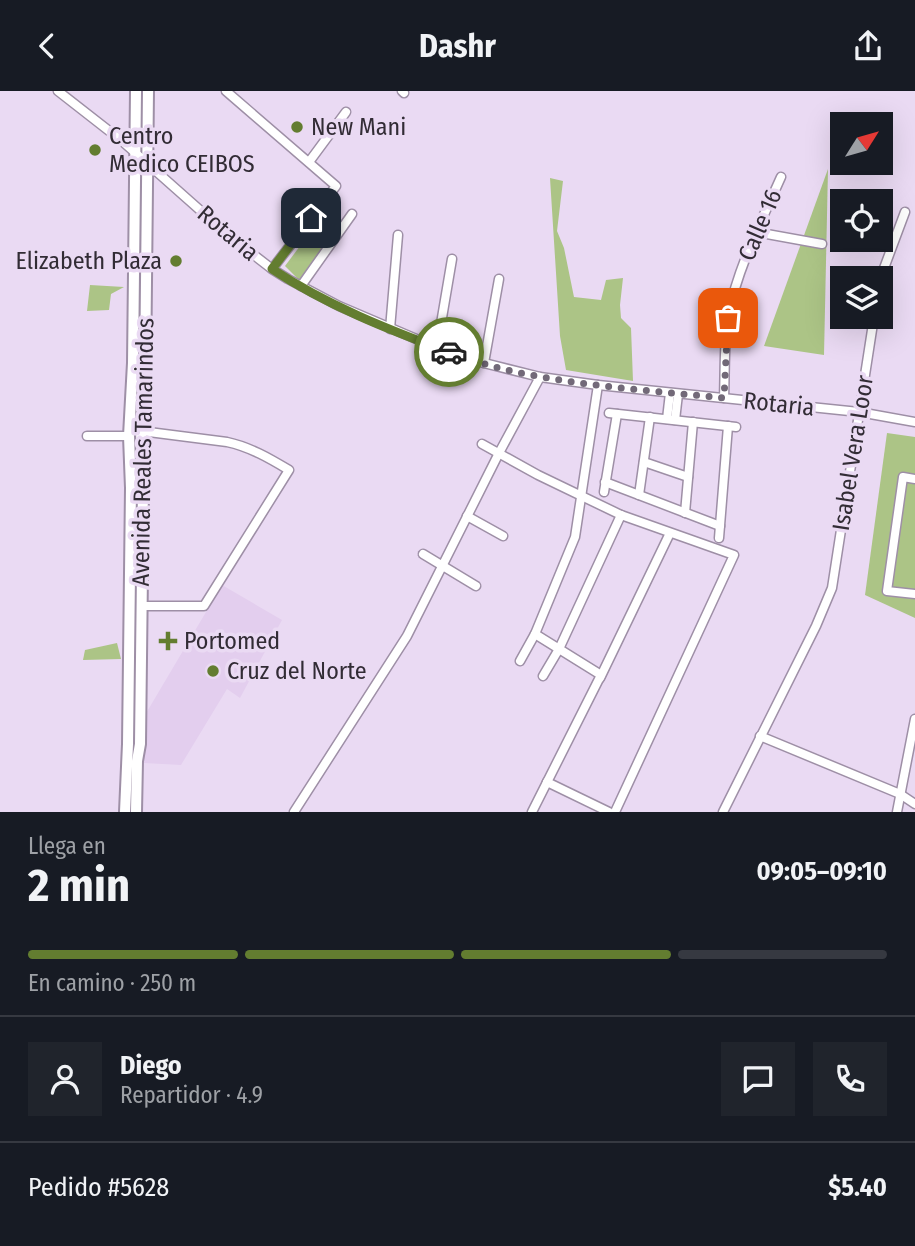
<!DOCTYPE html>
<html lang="es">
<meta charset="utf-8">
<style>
:root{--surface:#171b24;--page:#20242c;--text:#f1f3f6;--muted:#9ea1a6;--line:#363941;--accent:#637d30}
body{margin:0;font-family:"Fira Sans Condensed",sans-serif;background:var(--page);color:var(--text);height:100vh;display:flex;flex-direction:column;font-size:26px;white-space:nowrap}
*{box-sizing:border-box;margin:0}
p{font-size:23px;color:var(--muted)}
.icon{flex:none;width:38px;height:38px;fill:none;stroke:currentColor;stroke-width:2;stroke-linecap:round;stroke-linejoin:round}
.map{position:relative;height:721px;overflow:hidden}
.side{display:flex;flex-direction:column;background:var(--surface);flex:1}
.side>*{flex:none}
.needle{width:46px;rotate:53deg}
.buttons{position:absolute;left:830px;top:21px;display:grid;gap:14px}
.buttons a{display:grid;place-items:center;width:63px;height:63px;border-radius:0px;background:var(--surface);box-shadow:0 7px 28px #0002;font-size:35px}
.pin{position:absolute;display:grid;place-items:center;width:60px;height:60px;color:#fff;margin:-30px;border-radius:14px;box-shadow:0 4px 10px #0006}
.courier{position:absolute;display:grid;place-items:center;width:70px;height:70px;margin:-35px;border:5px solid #637d30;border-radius:50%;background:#fff;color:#222;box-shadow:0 2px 9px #0007}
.summary em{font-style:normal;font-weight:700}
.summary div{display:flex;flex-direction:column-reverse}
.summary{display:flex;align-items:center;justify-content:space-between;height:119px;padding:0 28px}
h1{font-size:46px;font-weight:700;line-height:52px}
.bar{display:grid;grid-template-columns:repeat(4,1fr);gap:10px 7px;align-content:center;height:84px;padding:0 28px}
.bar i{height:9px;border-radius:5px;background:var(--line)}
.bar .selected{background:var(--accent)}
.bar p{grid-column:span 4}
.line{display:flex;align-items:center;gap:18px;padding:0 28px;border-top:2px solid var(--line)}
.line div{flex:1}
.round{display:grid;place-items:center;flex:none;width:74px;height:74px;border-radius:0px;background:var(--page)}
header{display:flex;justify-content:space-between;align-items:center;height:91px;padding:0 28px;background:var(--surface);font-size:32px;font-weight:700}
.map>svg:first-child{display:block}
.built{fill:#e3ceee}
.green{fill:#acc486}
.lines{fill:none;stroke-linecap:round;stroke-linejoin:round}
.minor-casing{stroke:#9e8fa6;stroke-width:11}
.secondary-casing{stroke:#9e8fa6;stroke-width:14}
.minor{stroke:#fff;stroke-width:8}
.secondary{stroke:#fff;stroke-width:10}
.done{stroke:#726978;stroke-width:7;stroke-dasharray:0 12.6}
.route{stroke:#637d30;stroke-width:9}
.poi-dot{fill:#637d30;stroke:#eadaf3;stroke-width:2.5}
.labels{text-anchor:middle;stroke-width:7;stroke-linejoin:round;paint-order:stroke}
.poi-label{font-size:24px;fill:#322c35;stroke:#eadaf3;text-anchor:start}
.street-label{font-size:24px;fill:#322c35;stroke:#eadaf3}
</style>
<header><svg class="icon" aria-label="back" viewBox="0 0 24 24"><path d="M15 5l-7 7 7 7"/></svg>Dashr<svg class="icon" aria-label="share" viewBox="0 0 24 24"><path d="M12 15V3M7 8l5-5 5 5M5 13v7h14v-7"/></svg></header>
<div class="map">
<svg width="915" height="721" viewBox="0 0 915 721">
<rect width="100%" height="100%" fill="#eadaf3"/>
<path class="built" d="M222 494 282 529 240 607 227 598 181 674 144 672 145 624Z"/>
<g class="green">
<path d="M828 78 824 264 764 255Z"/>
<path d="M550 87 563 90 557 140 564 157 574 206 601 209 606 189 623 187 620 214 621 227 631 237 633 290 566 279 560 245Z"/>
<path d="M312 139 326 150 300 190 285 175Z"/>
<path d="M90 194 124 196 111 203 109 219 87 220Z"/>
<path d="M887 342 915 346V527L865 504Z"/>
<path d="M117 552 121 568 83 569 85 559Z"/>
</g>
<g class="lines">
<defs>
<g id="minor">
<path d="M58 0 122 50 228 144 272 178 288 188 339 215 421 250 484 272 540 286 598 294 859 321 915 331"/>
<path d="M226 0 336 95 272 178"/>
<path d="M402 0 404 2"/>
<path d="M309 71 346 21"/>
<path d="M756 141 822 153"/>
<path d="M880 188 905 121"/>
<path d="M301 195 352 123"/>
<path d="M390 238 398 144"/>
<path d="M437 256 452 168"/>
<path d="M484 272 499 188"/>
<path d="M724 307C725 282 724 249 728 225 738 176 761 131 781 86"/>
<path d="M609 322 736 336"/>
<path d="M667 328 670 302"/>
<path d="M675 329 678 303"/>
<path d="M141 340 227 351C250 356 269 367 289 379L204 515H141"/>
<path d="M87 345H129"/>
<path d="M482 353 538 384 621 424 734 464 615 721"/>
<path d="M644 371 688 386"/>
<path d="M915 388 903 386 887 500 915 503"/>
<path d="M605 391 720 435"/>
<path d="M604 401 617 323"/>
<path d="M639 404 650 326"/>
<path d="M685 422 693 331"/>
<path d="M467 425 503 445"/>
<path d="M719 447 728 335"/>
<path d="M423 463 476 495"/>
<path d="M520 570 535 543 575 446 598 294"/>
<path d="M543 585 559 558 621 424"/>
<path d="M600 587 670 442"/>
<path d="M760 645 900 703 915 713"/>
<path d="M547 691 609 721"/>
<path d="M294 721 407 545 499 362 540 286"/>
<path d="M532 721 601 584 535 543"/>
<path d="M723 721 816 535 832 497 874 226"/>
<path d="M897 721 915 628"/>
</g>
<g id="secondary">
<path d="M125 721 128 653 131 397 129 345 133 272 136 0"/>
<path d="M136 721 137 670 140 653 143 397 141 340 145 286 148 0"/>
</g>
</defs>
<use href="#minor" class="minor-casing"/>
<use href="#secondary" class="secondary-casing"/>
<use href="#minor" class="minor"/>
<use href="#secondary" class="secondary"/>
</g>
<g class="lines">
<path class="done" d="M449 261C469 268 490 275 511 280 580 295 653 300 724 307L728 227"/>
<path class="route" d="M311 127 272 178C326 214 389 239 449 261"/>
</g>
<g class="poi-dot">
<circle cx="297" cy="36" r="7"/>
<circle cx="95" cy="59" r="7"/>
<circle cx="176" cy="170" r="7"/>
<path d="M164.5 539.5h7v7h7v7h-7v7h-7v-7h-7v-7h7z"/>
<circle cx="213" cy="580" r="7"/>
</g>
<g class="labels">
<g class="poi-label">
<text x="311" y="44">New Mani</text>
<text x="109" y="53">Centro<tspan x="109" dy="28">Medico CEIBOS</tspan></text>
<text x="162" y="178" text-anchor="end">Elizabeth Plaza</text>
<text x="184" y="558">Portomed</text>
<text x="227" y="588">Cruz del Norte</text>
</g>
<g class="street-label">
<text transform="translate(760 134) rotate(-67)" y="8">Calle 16</text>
<text transform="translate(228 142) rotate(40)" y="8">Rotaria</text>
<text transform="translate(779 313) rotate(6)" y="8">Rotaria</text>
<text transform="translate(143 361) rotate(-89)" y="8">Avenida Reales Tamarindos</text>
<text transform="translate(853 362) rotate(-81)" y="8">Isabel Vera Loor</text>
</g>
</g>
</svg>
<div class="buttons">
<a><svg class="needle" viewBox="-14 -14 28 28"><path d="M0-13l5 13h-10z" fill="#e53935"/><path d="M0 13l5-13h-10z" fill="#9ea1a6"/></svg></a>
<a><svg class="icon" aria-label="locate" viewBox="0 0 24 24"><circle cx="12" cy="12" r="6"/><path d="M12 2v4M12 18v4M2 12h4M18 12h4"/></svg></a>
<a><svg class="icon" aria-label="layers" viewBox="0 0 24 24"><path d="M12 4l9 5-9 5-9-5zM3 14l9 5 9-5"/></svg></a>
</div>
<div class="pin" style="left:728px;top:227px;background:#ea580c"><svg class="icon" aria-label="bag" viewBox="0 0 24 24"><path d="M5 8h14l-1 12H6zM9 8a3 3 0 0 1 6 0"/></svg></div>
<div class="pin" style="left:311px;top:127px;background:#1f2937"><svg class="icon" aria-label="home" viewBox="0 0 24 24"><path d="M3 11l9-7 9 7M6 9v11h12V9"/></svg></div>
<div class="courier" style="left:449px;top:261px"><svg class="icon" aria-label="car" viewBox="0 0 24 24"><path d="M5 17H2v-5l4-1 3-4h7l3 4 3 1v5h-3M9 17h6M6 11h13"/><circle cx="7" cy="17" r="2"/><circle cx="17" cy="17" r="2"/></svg></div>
</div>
<section class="side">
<div class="summary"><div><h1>2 min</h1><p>Llega en</p></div><em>09:05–09:10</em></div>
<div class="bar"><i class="selected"></i><i class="selected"></i><i class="selected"></i><i></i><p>En camino · 250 m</p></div>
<div class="line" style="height:126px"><a class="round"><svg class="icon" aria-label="person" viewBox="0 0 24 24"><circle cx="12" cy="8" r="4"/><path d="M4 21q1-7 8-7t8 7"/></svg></a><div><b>Diego</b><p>Repartidor · 4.9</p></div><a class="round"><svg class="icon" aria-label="chat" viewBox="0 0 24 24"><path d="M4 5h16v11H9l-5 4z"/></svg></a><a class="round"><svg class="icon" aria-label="phone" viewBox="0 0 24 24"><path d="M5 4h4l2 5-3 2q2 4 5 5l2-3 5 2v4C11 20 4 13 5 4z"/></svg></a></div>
<div class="line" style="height:91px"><div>Pedido #5628</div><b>$5.40</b></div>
</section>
